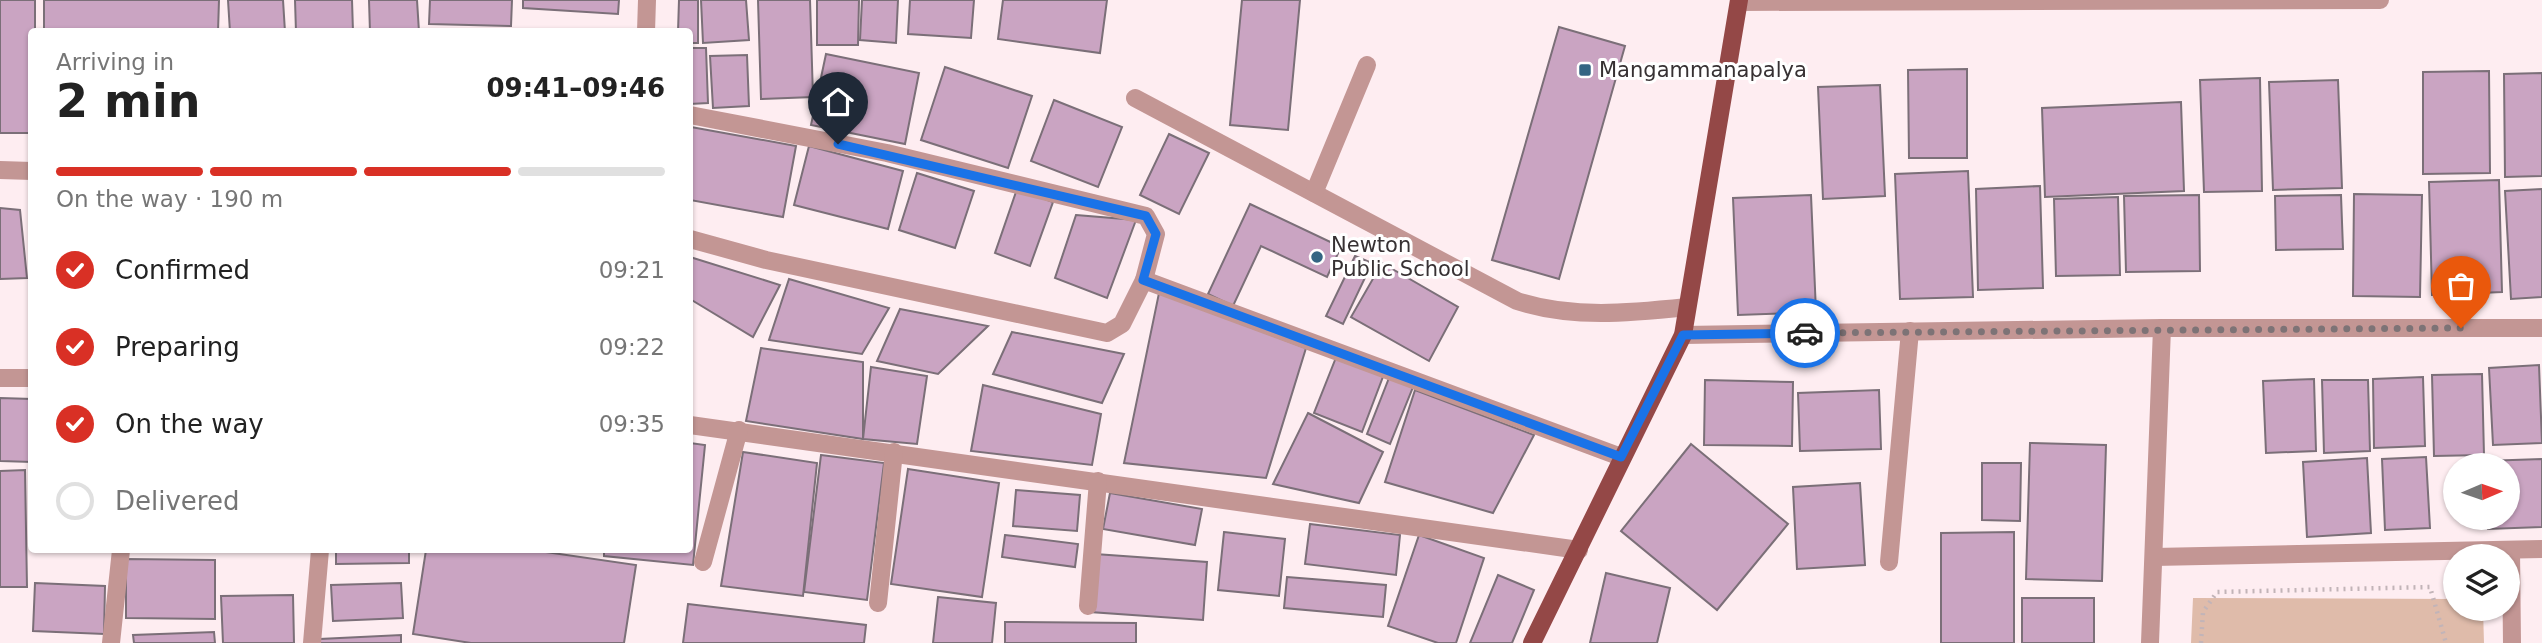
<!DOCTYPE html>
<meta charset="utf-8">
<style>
:root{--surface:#fff;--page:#f2f2f2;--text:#222;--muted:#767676;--line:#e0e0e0;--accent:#d93025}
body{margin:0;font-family:"DejaVu Sans",sans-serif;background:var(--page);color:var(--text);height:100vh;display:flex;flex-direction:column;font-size:26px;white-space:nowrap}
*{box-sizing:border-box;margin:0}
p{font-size:23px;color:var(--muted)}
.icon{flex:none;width:38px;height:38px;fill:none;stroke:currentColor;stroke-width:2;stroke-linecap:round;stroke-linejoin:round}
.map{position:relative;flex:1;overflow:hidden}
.sheet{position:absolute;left:28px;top:28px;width:665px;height:525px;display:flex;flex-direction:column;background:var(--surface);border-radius:7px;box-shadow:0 2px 5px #0004}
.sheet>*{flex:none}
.needle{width:46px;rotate:88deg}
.tools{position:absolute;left:2443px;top:453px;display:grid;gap:14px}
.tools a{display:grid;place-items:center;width:77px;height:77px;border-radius:50%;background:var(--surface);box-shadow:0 2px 5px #0004;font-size:35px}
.pin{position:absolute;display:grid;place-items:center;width:60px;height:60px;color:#fff;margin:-72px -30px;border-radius:50% 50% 50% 0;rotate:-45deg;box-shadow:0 0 7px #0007}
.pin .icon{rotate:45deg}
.courier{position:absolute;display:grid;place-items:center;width:70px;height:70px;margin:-35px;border:5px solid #1a73e8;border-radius:50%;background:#fff;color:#222;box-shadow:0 2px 9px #0007}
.headline em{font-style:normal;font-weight:700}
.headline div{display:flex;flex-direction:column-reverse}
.headline{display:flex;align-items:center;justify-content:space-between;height:119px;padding:0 28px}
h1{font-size:46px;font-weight:700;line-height:52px}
.bar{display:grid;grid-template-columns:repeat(4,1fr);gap:10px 7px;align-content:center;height:84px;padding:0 28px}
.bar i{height:9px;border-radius:5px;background:var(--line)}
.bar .current{background:var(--accent)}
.bar p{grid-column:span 4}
ol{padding:0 28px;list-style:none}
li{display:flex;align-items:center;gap:21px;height:77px}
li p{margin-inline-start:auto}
li .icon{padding:7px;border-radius:50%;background:var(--accent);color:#fff;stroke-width:4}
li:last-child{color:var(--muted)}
li i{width:38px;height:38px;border:4px solid var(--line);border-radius:50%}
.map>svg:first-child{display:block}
.green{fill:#dfbbaa}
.building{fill:#caa4c2;stroke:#7b6f78;stroke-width:2}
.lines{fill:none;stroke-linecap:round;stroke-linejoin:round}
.path{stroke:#c2b4b8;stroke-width:4.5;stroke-dasharray:2 5;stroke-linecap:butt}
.minor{stroke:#c39694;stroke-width:18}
.major{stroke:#944847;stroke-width:18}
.done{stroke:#7d7376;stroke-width:7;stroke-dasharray:0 12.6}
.route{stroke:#1a73e8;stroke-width:9}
.poi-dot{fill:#346583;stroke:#fff;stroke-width:2.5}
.labels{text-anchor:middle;stroke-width:6;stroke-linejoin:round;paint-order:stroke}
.poi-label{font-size:21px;fill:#373133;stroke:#fff;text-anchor:start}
</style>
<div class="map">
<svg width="2542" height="643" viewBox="0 0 2542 643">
<rect width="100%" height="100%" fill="#feedf1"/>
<path class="green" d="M2193 598 2455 599V609H2483L2484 643H2191Z"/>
<g class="building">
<path d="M0 0H35V32H32V133H0Z"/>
<path d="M44 0H219L218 32H44Z"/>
<path d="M228 0H283L285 32H230Z"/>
<path d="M295 0H352L353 32H296Z"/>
<path d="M369 0H417L419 32H370Z"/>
<path d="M430 0H512L511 26 429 24Z"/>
<path d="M523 0H619L618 14 523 8Z"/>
<path d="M679 0H698V43H690V32H678Z"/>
<path d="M701 0H746L749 40 703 43Z"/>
<path d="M758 0H810L813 97 761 99Z"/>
<path d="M817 0H859L858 45H817Z"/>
<path d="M862 0H898L896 43 860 40Z"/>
<path d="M910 0H974L971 38 908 34Z"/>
<path d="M1003 0H1107L1100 53 998 39Z"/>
<path d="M1242 0H1300L1288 130 1230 125Z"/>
<path d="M1559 27 1625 46 1559 279 1492 260Z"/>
<path d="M690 48H706L708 103 690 104Z"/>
<path d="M826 54 919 73 905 144 811 125Z"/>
<path d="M747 55 749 106 713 108 710 56Z"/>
<path d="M945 67 1032 96 1008 168 921 140Z"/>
<path d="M1967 69V158H1909L1908 70Z"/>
<path d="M2489 71 2490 173 2423 174V72Z"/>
<path d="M2542 73V176L2505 177 2504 74Z"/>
<path d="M2260 78 2262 191 2204 192 2200 80Z"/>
<path d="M2338 80 2342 188 2273 190 2269 82Z"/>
<path d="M1880 85 1885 196 1823 199 1818 87Z"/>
<path d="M1054 100 1122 127 1098 187 1031 161Z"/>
<path d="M2181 102 2184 191 2045 197 2042 108Z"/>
<path d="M691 127 796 146 783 217 690 200Z"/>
<path d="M1169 134 1209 153 1179 214 1140 195Z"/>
<path d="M809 146 903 171 888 229 794 205Z"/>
<path d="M1968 171 1973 297 1900 299 1895 174Z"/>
<path d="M917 173 974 191 955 248 899 230Z"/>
<path d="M2499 180 2502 292 2432 295 2429 182Z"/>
<path d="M2040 186 2043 288 1978 290 1976 189Z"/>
<path d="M1017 189 1053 202 1030 266 995 253Z"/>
<path d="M2542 189V297L2511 299 2505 191Z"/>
<path d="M2354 194 2422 195 2420 297 2353 296Z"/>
<path d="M1811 195 1816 312 1738 315 1733 198Z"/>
<path d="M2199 195 2200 271 2126 272 2124 196Z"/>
<path d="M2341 195 2343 249 2276 250 2275 196Z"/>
<path d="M2118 197 2120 275 2056 276 2054 199Z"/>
<path d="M1250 204 1341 247 1327 277 1261 246 1233 306 1208 294Z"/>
<path d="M0 208 20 210 27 278 0 279Z"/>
<path d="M1076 215 1136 220 1107 298 1055 278Z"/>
<path d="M1355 256 1372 263 1343 324 1326 316Z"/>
<path d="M690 257 780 285 753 337 690 299Z"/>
<path d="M1382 263 1458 307 1429 361 1351 317Z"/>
<path d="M789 279 889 308 862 354 769 340Z"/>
<path d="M1159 293 1306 348 1266 478 1124 463Z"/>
<path d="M900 309 988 326 938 374 877 361Z"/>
<path d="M1012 332 1124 354 1102 403 993 374Z"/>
<path d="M761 348 863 362V439L746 421Z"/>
<path d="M1337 355 1384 374 1362 432 1314 413Z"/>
<path d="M2539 365 2542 443 2493 445 2489 368Z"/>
<path d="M871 367 927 376 917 444 863 439Z"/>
<path d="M2482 374 2484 455 2434 456 2432 375Z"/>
<path d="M2423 377 2425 446 2374 448 2373 379Z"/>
<path d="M1389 378 1413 387 1390 444 1367 434Z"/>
<path d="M2314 379 2316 451 2266 453 2263 381Z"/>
<path d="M1705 380 1793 382 1792 446 1704 445Z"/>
<path d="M2322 380H2368L2370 451 2324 453Z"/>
<path d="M983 385 1101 414 1092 465 971 451Z"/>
<path d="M1415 390 1534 435 1493 513 1385 482Z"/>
<path d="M1879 390 1881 449 1800 451 1798 393Z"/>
<path d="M0 398 32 399V462L0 461Z"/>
<path d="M1308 413 1383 452 1359 503 1273 484Z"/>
<path d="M690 443 705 445 693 565 604 556V550H690Z"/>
<path d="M2030 443 2106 445 2102 581 2026 579Z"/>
<path d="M1691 444 1788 524 1717 610 1621 531Z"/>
<path d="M743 452 817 463 803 596 721 586Z"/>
<path d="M821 455 884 463 867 600 804 592Z"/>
<path d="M2426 457 2430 528 2385 530 2382 459Z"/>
<path d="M2367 458 2371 533 2307 537 2303 462Z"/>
<path d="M2542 459V527L2488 529V518H2508V466H2485L2484 461Z"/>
<path d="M1982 463H2021L2020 521 1982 520Z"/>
<path d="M908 469 999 483 982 597 891 584Z"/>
<path d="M25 470 27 587H0V471Z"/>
<path d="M1860 483 1865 565 1797 569 1793 487Z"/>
<path d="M1016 490 1080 495 1077 531 1013 526Z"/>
<path d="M1110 493 1202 509 1195 545 1103 529Z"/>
<path d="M1310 524 1400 535 1396 575 1305 564Z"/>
<path d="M1224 532 1285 539 1279 596 1218 590Z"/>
<path d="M2014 532V643H1941V533Z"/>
<path d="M1005 535 1078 544 1075 567 1002 557Z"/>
<path d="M1419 535 1484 558 1456 643H1438L1388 626Z"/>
<path d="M336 550H409V563L336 564Z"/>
<path d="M426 550H532L636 565 624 643H471L413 634Z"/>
<path d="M1095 554 1207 562 1203 620 1090 612Z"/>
<path d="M126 559 215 560V619L126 618Z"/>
<path d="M1606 573 1670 588 1657 643H1590Z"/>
<path d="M1498 575 1534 590 1512 643H1470Z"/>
<path d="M1287 577 1386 585 1383 617 1284 608Z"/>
<path d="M35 583 105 586 104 634 33 631Z"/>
<path d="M401 583 403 618 333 621 331 585Z"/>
<path d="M293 595 294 643H223L221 596Z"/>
<path d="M938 597 996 603 992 643H933Z"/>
<rect x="2022" y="598" width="72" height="45"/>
<path d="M688 604 866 625 864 643H683Z"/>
<path d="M1005 622 1136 623V643H1005Z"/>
<path d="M214 632 215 643H134L133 635Z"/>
<path d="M401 635V643H320V639Z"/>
</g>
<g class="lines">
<path class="path" d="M2201 643 2203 612 2217 592 2430 587 2446 643"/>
<g class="minor">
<path d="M1739 2 2380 0"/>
<path d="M646 32 647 0"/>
<path d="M1135 98 1517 301C1572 319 1630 313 1687 307"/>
<path d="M690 115 887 153 1146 216 1156 234 1144 280"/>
<path d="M0 170 32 171"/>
<path d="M1314 193 1367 65"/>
<path d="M690 239 766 260 1107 333 1122 324 1144 280 1621 457"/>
<path d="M1683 335 2162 328H2542"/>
<path d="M0 378H32"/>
<path d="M690 425 1579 550"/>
<path d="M2511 550 2512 643"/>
<path d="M2154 557 2542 549"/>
<path d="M703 562 739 430"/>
<path d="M1889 562 1910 331"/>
<path d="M878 603 894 452"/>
<path d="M1088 606 1098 481"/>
<path d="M111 643 121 550"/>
<path d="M312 643 320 550"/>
<path d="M2150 643 2162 328"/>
</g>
<path class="major" d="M1532 643 1683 335 1739 0"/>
</g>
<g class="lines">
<path class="done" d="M1805 333 2461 328"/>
<path class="route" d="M838 144 1146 216 1156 234 1143 280 1621 457 1683 335 1805 333"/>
</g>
<g class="poi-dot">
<rect x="1578" y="63" width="14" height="14" rx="3.5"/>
<circle cx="1317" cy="257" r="7"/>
</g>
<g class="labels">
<g class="poi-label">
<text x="1599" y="77">Mangammanapalya</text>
<text x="1331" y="252">Newton<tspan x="1331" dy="24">Public School</tspan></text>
</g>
</g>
</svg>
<div class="tools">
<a><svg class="needle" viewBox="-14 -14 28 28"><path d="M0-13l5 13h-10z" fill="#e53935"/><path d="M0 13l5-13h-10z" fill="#767676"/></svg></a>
<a><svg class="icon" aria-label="layers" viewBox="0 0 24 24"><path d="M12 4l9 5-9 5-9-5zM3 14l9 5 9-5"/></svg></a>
</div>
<div class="pin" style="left:2461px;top:328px;background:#ea580c"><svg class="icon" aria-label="bag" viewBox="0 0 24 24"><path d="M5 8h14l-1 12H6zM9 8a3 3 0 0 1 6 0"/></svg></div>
<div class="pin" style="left:838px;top:144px;background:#1f2937"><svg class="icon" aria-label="home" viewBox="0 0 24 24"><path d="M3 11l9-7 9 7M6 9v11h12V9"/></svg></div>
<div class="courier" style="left:1805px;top:333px"><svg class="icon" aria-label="car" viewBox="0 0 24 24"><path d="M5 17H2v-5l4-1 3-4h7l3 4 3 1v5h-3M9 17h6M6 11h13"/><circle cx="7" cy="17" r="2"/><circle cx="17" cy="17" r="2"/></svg></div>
<section class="sheet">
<div class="headline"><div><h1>2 min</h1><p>Arriving in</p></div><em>09:41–09:46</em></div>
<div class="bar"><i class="current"></i><i class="current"></i><i class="current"></i><i></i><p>On the way · 190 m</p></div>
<ol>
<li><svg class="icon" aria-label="check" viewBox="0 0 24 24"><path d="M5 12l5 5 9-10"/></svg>Confirmed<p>09:21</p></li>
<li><svg class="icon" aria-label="check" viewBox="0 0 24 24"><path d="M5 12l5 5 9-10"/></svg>Preparing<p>09:22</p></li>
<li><svg class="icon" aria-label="check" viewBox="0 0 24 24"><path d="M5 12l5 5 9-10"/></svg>On the way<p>09:35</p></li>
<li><i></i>Delivered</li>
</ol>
</section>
</div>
